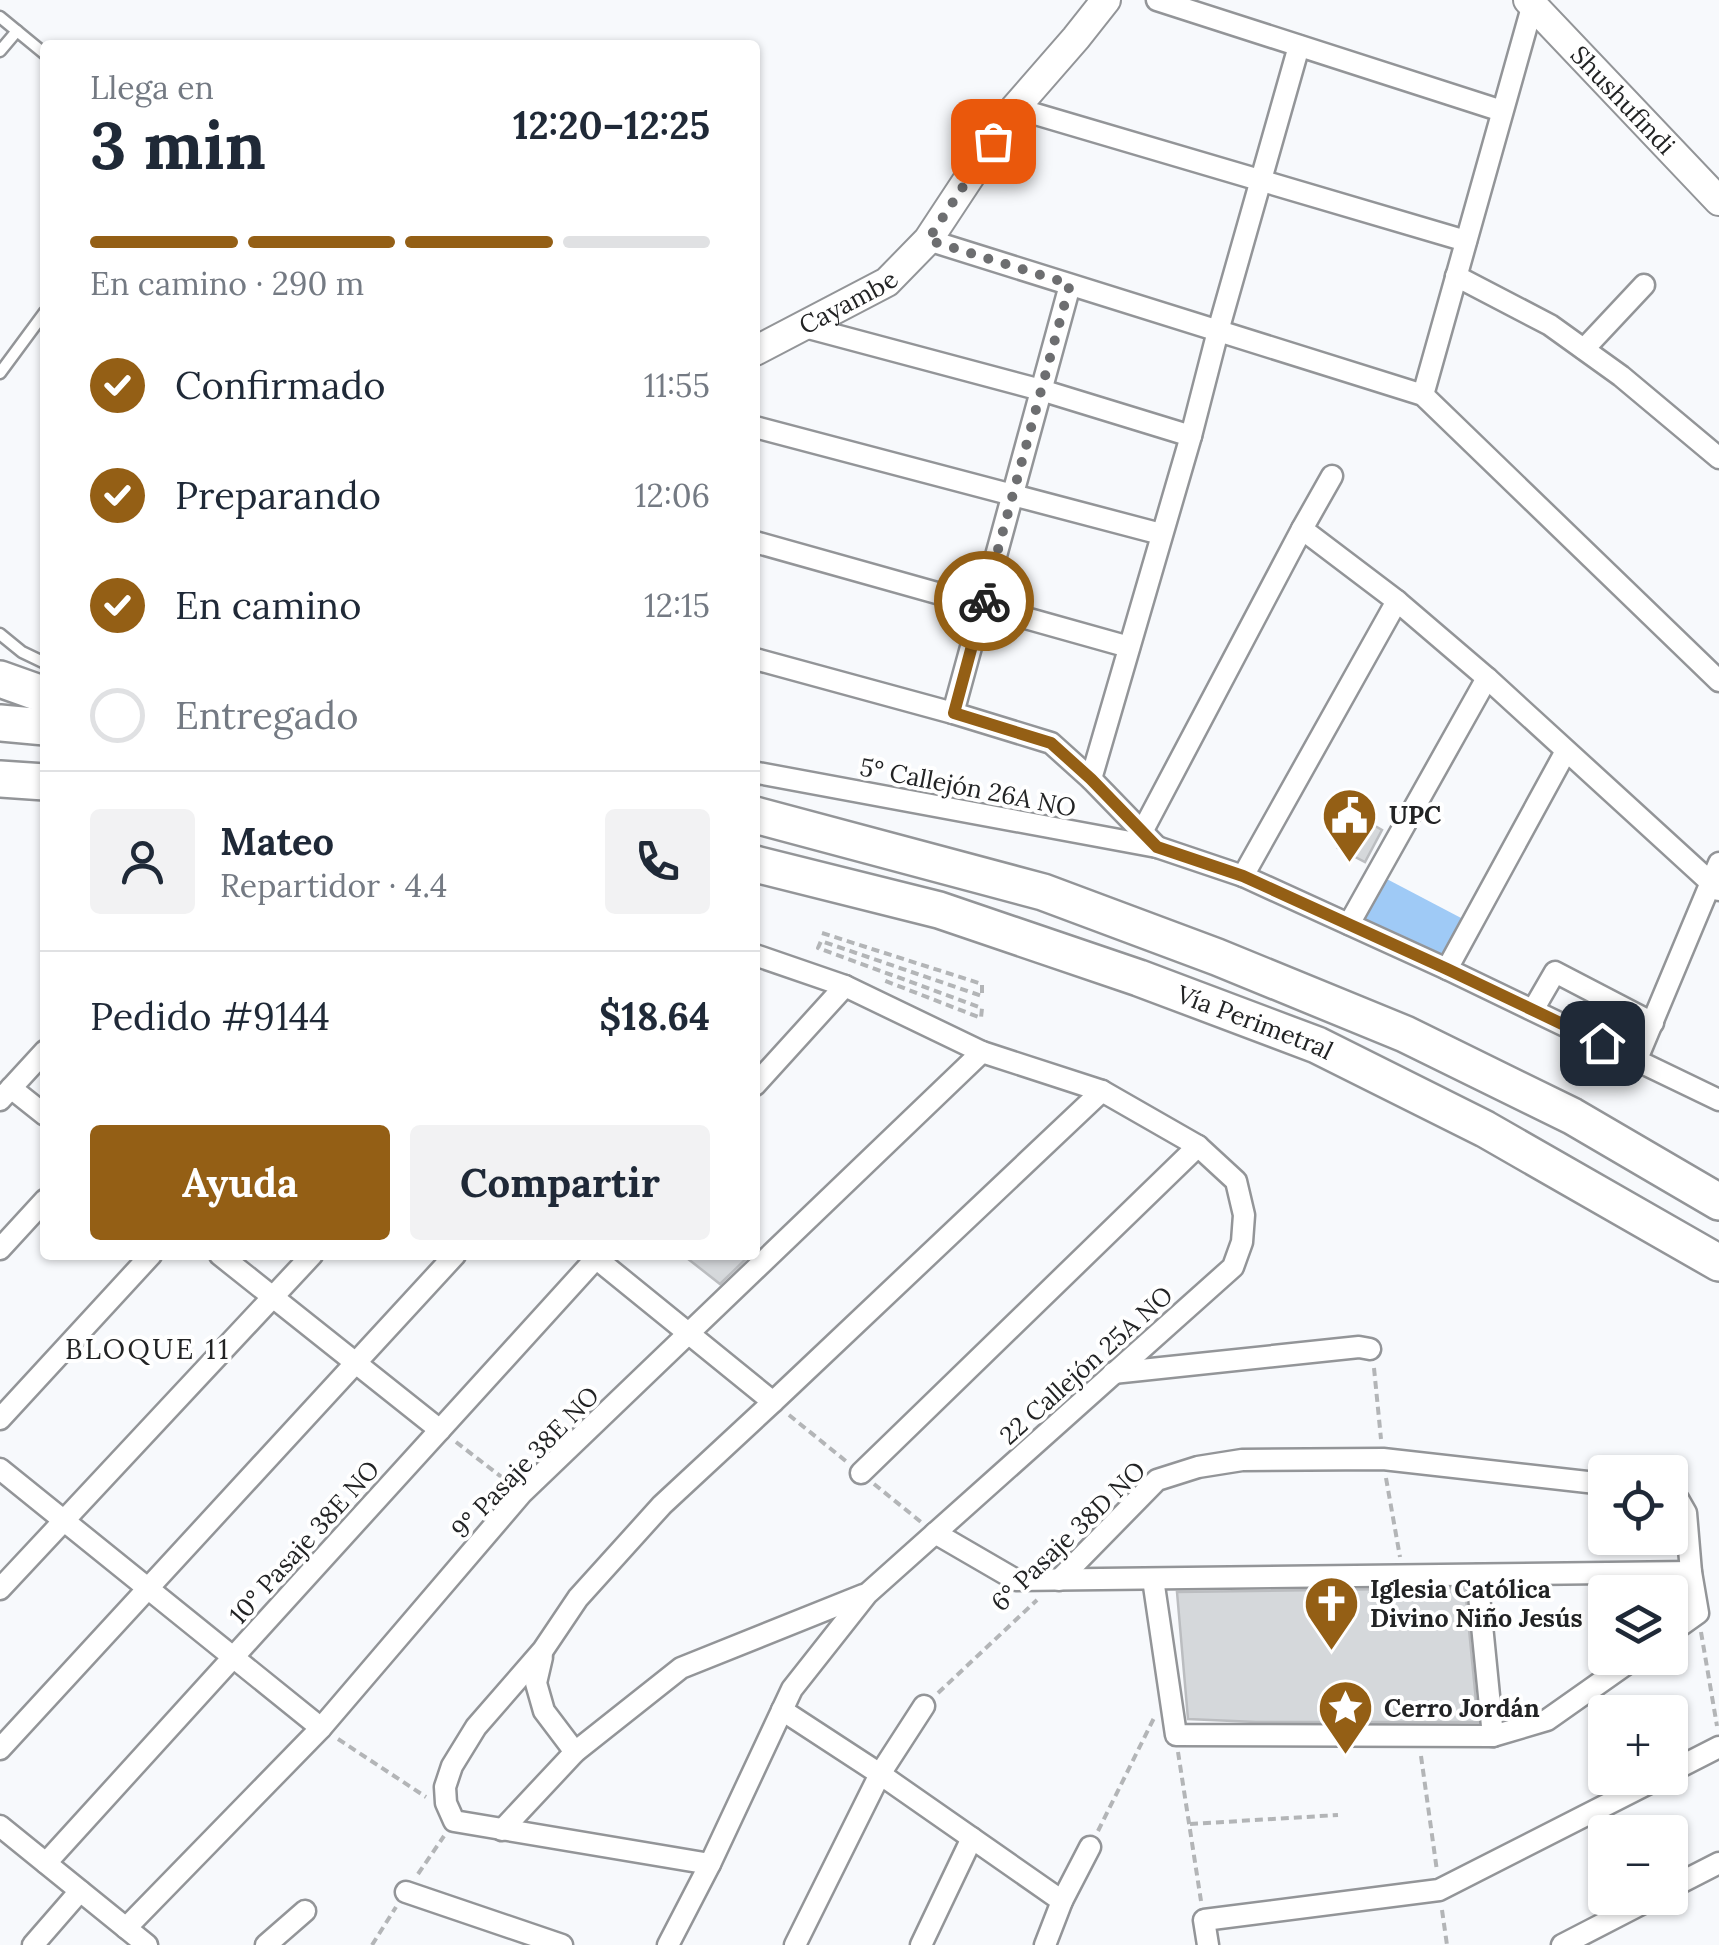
<!DOCTYPE html>
<html lang="es">
<meta charset="utf-8">
<style>
:root{--surface:#fff;--page:#f2f2f3;--text:#1f2937;--muted:#747a83;--line:#e0e1e3;--accent:#945f15}
body{margin:0;font-family:Lora,serif;background:var(--page);color:var(--text);height:100vh;display:flex;flex-direction:column;font-size:38px;white-space:nowrap}
*{box-sizing:border-box;margin:0}
p{font-size:32px;color:var(--muted)}
.icon{flex:none;width:55px;height:55px;fill:none;stroke:currentColor;stroke-width:2;stroke-linecap:round;stroke-linejoin:round}
.map{position:relative;flex:1;overflow:hidden}
.sheet{position:absolute;left:40px;top:40px;width:720px;height:1220px;display:flex;flex-direction:column;background:var(--surface);border-radius:10px;box-shadow:0 2px 8px #0004}
.sheet>*{flex:none}
.buttons{position:absolute;left:1588px;top:1455px;display:grid;gap:20px}
.buttons a{display:grid;place-items:center;width:100px;height:100px;border-radius:10px;background:var(--surface);box-shadow:0 2px 8px #0004;font-size:50px}
.pin{position:absolute;display:grid;place-items:center;width:85px;height:85px;color:#fff;margin:-42px;border-radius:20px;box-shadow:0 5px 15px #0006}
.courier{position:absolute;display:grid;place-items:center;width:100px;height:100px;margin:-50px;border:8px solid #945f15;border-radius:50%;background:#fff;color:#222;box-shadow:0 2px 12px #0007}
.headline em{font-style:normal;font-weight:700}
.headline div{display:flex;flex-direction:column-reverse}
.headline{display:flex;align-items:center;justify-content:space-between;height:170px;padding:0 50px}
h1{font-size:65px;font-weight:700;line-height:75px}
.bar{display:grid;grid-template-columns:repeat(4,1fr);gap:15px 10px;align-content:center;height:120px;padding:0 50px}
.bar i{height:12px;border-radius:8px;background:var(--line)}
.bar .on{background:var(--accent)}
.bar p{grid-column:span 4}
.line{display:flex;align-items:center;gap:25px;padding:0 50px;border-top:2px solid var(--line)}
.line div{flex:1}
.round{display:grid;place-items:center;flex:none;width:105px;height:105px;border-radius:10px;background:var(--page)}
ol{padding:0 50px;list-style:none}
li{display:flex;align-items:center;gap:30px;height:110px}
li p{margin-inline-start:auto}
li .icon{padding:10px;border-radius:50%;background:var(--accent);color:#fff;stroke-width:4}
li:last-child{color:var(--muted)}
li i{width:55px;height:55px;border:5px solid var(--line);border-radius:50%}
.primary-button{display:flex;gap:20px;margin-top:auto;padding:20px 50px}
.primary-button a{flex:1;height:115px;border-radius:10px;background:var(--accent);color:#fff;font-size:40px;font-weight:700;line-height:115px;text-align:center}
.primary-button a+a{background:var(--page);color:var(--text)}
.map>svg:first-child{display:block}
.green{fill:#9fcaf6}
.building{fill:#d5d8db;stroke:#bbbdc0;stroke-width:2.5}
.lines{fill:none;stroke-linecap:round;stroke-linejoin:round}
.lane-casing{stroke:#939598;stroke-width:15}
.street-casing{stroke:#939598;stroke-width:25}
.secondary-casing{stroke:#939598;stroke-width:32}
.highway-casing{stroke:#939598;stroke-width:40}
.path{stroke:#b3b5b7;stroke-width:4;stroke-dasharray:8 5;stroke-linecap:butt}
.lane{stroke:#fff;stroke-width:10}
.street{stroke:#fff;stroke-width:20}
.secondary{stroke:#fff;stroke-width:28}
.highway{stroke:#fff;stroke-width:35}
.done{stroke:#6d6e70;stroke-width:10;stroke-dasharray:0 18}
.route{stroke:#945f15;stroke-width:12}
.labels{text-anchor:middle;stroke-width:8;stroke-linejoin:round;paint-order:stroke}
.street-label{font-size:25px;fill:#222324;stroke:#fff}
.poi-label{font-size:25px;font-weight:bold;fill:#222324;stroke:#fff;text-anchor:start}
.neighbourhood-label{font-size:28px;letter-spacing:2.5px;fill:#222324;stroke:#fff}
</style>
<div class="map">
<svg width="1719" height="1945" viewBox="0 0 1719 1945">
<rect width="100%" height="100%" fill="#f7f9fc"/>
<path class="green" d="M1383 877 1463 919 1442 956 1359 916Z"/>
<g class="building">
<path d="M1356 815 1382 830 1365 862 1338 848Z"/>
<path d="M683 1255H750L720 1284Z"/>
<path d="M1465 1588 1478 1722H1256L1188 1719 1177 1592Z"/>
</g>
<g class="lines">
<defs>
<g id="lane">
<path d="M0 17 45 54"/>
<path d="M0 51 17 31"/>
<path d="M0 373 45 312"/>
<path d="M0 634 22 652 45 663"/>
</g>
<g id="street">
<path d="M1157 0 1502 111"/>
<path d="M1015 108 1466 241"/>
<path d="M928 240 1423 395 1719 681"/>
<path d="M1456 276 1550 325 1621 376 1719 458"/>
<path d="M805 327 1041 390 1191 436"/>
<path d="M1584 349 1644 285"/>
<path d="M1423 395 1534 0"/>
<path d="M755 427 1161 534"/>
<path d="M1302 529 1397 601 1487 678 1719 890"/>
<path d="M755 542 1129 647"/>
<path d="M755 659 953 713 1051 743 1091 779 1157 847"/>
<path d="M953 713 1070 285"/>
<path d="M755 775 758 773 1157 847 1243 876 1447 969 1719 1100"/>
<path d="M1091 779 1191 436 1218 331 1299 46"/>
<path d="M1142 832 1302 529 1332 476"/>
<path d="M1243 876 1397 601"/>
<path d="M1349 924 1487 678"/>
<path d="M1447 969 1566 751"/>
<path d="M1533 1010 1555 972 1653 1023"/>
<path d="M1637 1059 1719 863"/>
<path d="M755 1085 845 986"/>
<path d="M11 1088 45 1115"/>
<path d="M0 1100 45 1051"/>
<path d="M0 1249 45 1200"/>
<path d="M220 1255 440 1430"/>
<path d="M592 1255 773 1402"/>
<path d="M1113 1373 1359 1347 1370 1349"/>
<path d="M0 1419 151 1255"/>
<path d="M0 1469 321 1728"/>
<path d="M861 1473 1198 1146"/>
<path d="M1670 1494 1678 1499 1686 1513 1691 1572 1698 1613 1670 1633"/>
<path d="M935 1533 1016 1580 1691 1572"/>
<path d="M1477 1575 1493 1736"/>
<path d="M1153 1579 1176 1735 1493 1736 1547 1720 1635 1658"/>
<path d="M1059 1580 1157 1480 1198 1467 1242 1460 1383 1459 1605 1484"/>
<path d="M0 1589 312 1255"/>
<path d="M542 1657 536 1683 544 1711 575 1752"/>
<path d="M782 1710 880 1774 1062 1901"/>
<path d="M0 1749 455 1255"/>
<path d="M1670 1772 1719 1747"/>
<path d="M0 1826 147 1945"/>
<path d="M502 1830 575 1752 681 1668 863 1595"/>
<path d="M46 1863 599 1255"/>
<path d="M710 1864 454 1821 446 1803 445 1787 452 1766 476 1727 543 1650 578 1598 662 1505 773 1402 1102 1091"/>
<path d="M1670 1888 1719 1863"/>
<path d="M406 1892 562 1945"/>
<path d="M126 1928 321 1728 522 1493 982 1052"/>
<path d="M33 1945 80 1891"/>
<path d="M266 1945 305 1911"/>
<path d="M668 1945 710 1864 792 1689 867 1594 1233 1267 1242 1242 1244 1215 1236 1181 1198 1146 1102 1091 982 1052 845 986 755 955"/>
<path d="M795 1945 880 1774 924 1706"/>
<path d="M921 1945 972 1838"/>
<path d="M1045 1945 1062 1901 1090 1847"/>
<path d="M1208 1945 1204 1920 1439 1890 1659 1778"/>
<path d="M1562 1945 1653 1898"/>
</g>
<g id="secondary">
<path id="s1" d="M1528 0 1719 201"/>
<path id="s2" d="M755 351 887 282 928 240 1015 108 1076 38 1106 0"/>
</g>
<g id="highway">
<path d="M0 679 45 695"/>
<path d="M0 723 45 727"/>
<path d="M0 779 45 782"/>
<path d="M755 815 1043 892 1217 957 1405 1034 1572 1116 1719 1202"/>
<path id="s3" d="M755 864 939 910 1139 978 1317 1045 1485 1129 1719 1263"/>
</g>
</defs>
<use href="#lane" class="lane-casing"/>
<use href="#street" class="street-casing"/>
<use href="#secondary" class="secondary-casing"/>
<use href="#highway" class="highway-casing"/>
<g class="path">
<path d="M822 933 982 984V996L821 941 818 948 982 1008 981 1018 883 980"/>
<path d="M1374 1368 1381 1439"/>
<path d="M789 1415 847 1462"/>
<path d="M456 1442 508 1482"/>
<path d="M1386 1478 1400 1557"/>
<path d="M874 1484 921 1522"/>
<path d="M1701 1632 1717 1726"/>
<path d="M938 1693 1037 1600"/>
<path d="M338 1739 426 1797"/>
<path d="M1178 1752 1201 1901"/>
<path d="M1421 1756 1437 1871"/>
<path d="M1190 1824 1338 1815"/>
<path d="M1098 1831 1154 1718"/>
<path d="M418 1874 444 1836"/>
<path d="M1442 1910 1447 1945"/>
<path d="M372 1945 396 1907"/>
</g>
<use href="#lane" class="lane"/>
<use href="#street" class="street"/>
<use href="#secondary" class="secondary"/>
<use href="#highway" class="highway"/>
</g>
<g class="lines">
<path class="done" d="M984 601 1070 284 928 240 993 141"/>
<path class="route" d="M984 601 954 713 1051 743 1091 779 1157 847 1243 876 1447 969 1602 1043"/>
</g>
<defs>
<symbol id="civic-pin" viewBox="-11 -11 22 30"><path d="M0 17L-7.5 6A9.5 9.5 0 1 1 7.5 6Z" fill="#945f15" stroke="#fff"/><path d="M-.6-6.5H3V-4.5H.6V-3L4-1V1h2V6H-6V1h2V-1L-.6-3ZM-1.2 2.5V6h2.4V2.5Z" fill="#fff"/></symbol>
<symbol id="church-pin" viewBox="-11 -11 22 30"><path d="M0 17L-7.5 6A9.5 9.5 0 1 1 7.5 6Z" fill="#945f15" stroke="#fff"/><path d="M-1.2-6h2.4v3.5h3.3v2.4h-3.3V6h-2.4V-.1h-3.3v-2.4h3.3Z" fill="#fff"/></symbol>
<symbol id="sight-pin" viewBox="-11 -11 22 30"><path d="M0 17L-7.5 6A9.5 9.5 0 1 1 7.5 6Z" fill="#945f15" stroke="#fff"/><path d="M0-6L1.8-2.2L6-1.7L2.9 1.2L3.7 5.4L0 3.3L-3.7 5.4L-2.9 1.2L-6-1.7L-1.8-2.2Z" fill="#fff"/></symbol>
</defs>
<g fill-rule="evenodd">
<use href="#civic-pin" x="1318" y="784" width="63" height="86"/>
<use href="#church-pin" x="1300" y="1572" width="63" height="86"/>
<use href="#sight-pin" x="1314" y="1676" width="63" height="86"/>
</g>
<g class="labels">
<g class="street-label">
<text dy="9" stroke="none"><textPath href="#s1" startOffset="138">Shushufindi</textPath></text>
<text dy="9" stroke="none"><textPath href="#s2" startOffset="105">Cayambe</textPath></text>
<text transform="translate(968 787) rotate(11)" y="9">5° Callejón 26A NO</text>
<text dy="9" stroke="none"><textPath href="#s3" startOffset="525">Vía Perimetral</textPath></text>
<text transform="translate(1086 1365) rotate(-42)" y="9">22 Callejón 25A NO</text>
<text transform="translate(525 1462) rotate(-46)" y="9">9° Pasaje 38E NO</text>
<text transform="translate(1068 1536) rotate(-44)" y="9">6° Pasaje 38D NO</text>
<text transform="translate(304 1542) rotate(-48)" y="9">10° Pasaje 38E NO</text>
</g>
<g class="poi-label">
<text x="1389" y="824">UPC</text>
<text x="1370" y="1598">Iglesia Católica<tspan x="1370" dy="29">Divino Niño Jesús</tspan></text>
<text x="1384" y="1717">Cerro Jordán</text>
</g>
<g class="neighbourhood-label">
<text x="148" y="1359">BLOQUE 11</text>
</g>
</g>
</svg>
<div class="buttons">
<a><svg class="icon" aria-label="locate" viewBox="0 0 24 24"><circle cx="12" cy="12" r="6"/><path d="M12 2v4M12 18v4M2 12h4M18 12h4"/></svg></a>
<a><svg class="icon" aria-label="layers" viewBox="0 0 24 24"><path d="M12 4l9 5-9 5-9-5zM3 14l9 5 9-5"/></svg></a>
<a>+</a>
<a>−</a>
</div>
<div class="pin" style="left:993px;top:141px;background:#ea580c"><svg class="icon" aria-label="bag" viewBox="0 0 24 24"><path d="M5 8h14l-1 12H6zM9 8a3 3 0 0 1 6 0"/></svg></div>
<div class="pin" style="left:1602px;top:1043px;background:#1f2937"><svg class="icon" aria-label="home" viewBox="0 0 24 24"><path d="M3 11l9-7 9 7M6 9v11h12V9"/></svg></div>
<div class="courier" style="left:984px;top:601px"><svg class="icon" aria-label="bike" viewBox="0 0 24 24"><circle cx="6" cy="16" r="4"/><circle cx="18" cy="16" r="4"/><path d="M6 16l4-8h5l3 8M10 8l3 8H6M13 5h3"/></svg></div>
<section class="sheet">
<div class="headline"><div><h1>3 min</h1><p>Llega en</p></div><em>12:20–12:25</em></div>
<div class="bar"><i class="on"></i><i class="on"></i><i class="on"></i><i></i><p>En camino · 290 m</p></div>
<ol>
<li><svg class="icon" aria-label="check" viewBox="0 0 24 24"><path d="M5 12l5 5 9-10"/></svg>Confirmado<p>11:55</p></li>
<li><svg class="icon" aria-label="check" viewBox="0 0 24 24"><path d="M5 12l5 5 9-10"/></svg>Preparando<p>12:06</p></li>
<li><svg class="icon" aria-label="check" viewBox="0 0 24 24"><path d="M5 12l5 5 9-10"/></svg>En camino<p>12:15</p></li>
<li><i></i>Entregado</li>
</ol>
<div class="line" style="height:180px"><a class="round"><svg class="icon" aria-label="person" viewBox="0 0 24 24"><circle cx="12" cy="8" r="4"/><path d="M4 21q1-7 8-7t8 7"/></svg></a><div><b>Mateo</b><p>Repartidor · 4.4</p></div><a class="round"><svg class="icon" aria-label="phone" viewBox="0 0 24 24"><path d="M5 4h4l2 5-3 2q2 4 5 5l2-3 5 2v4C11 20 4 13 5 4z"/></svg></a></div>
<div class="line" style="height:130px"><div>Pedido #9144</div><b>$18.64</b></div>
<div class="primary-button"><a>Ayuda</a><a>Compartir</a></div>
</section>
</div>
